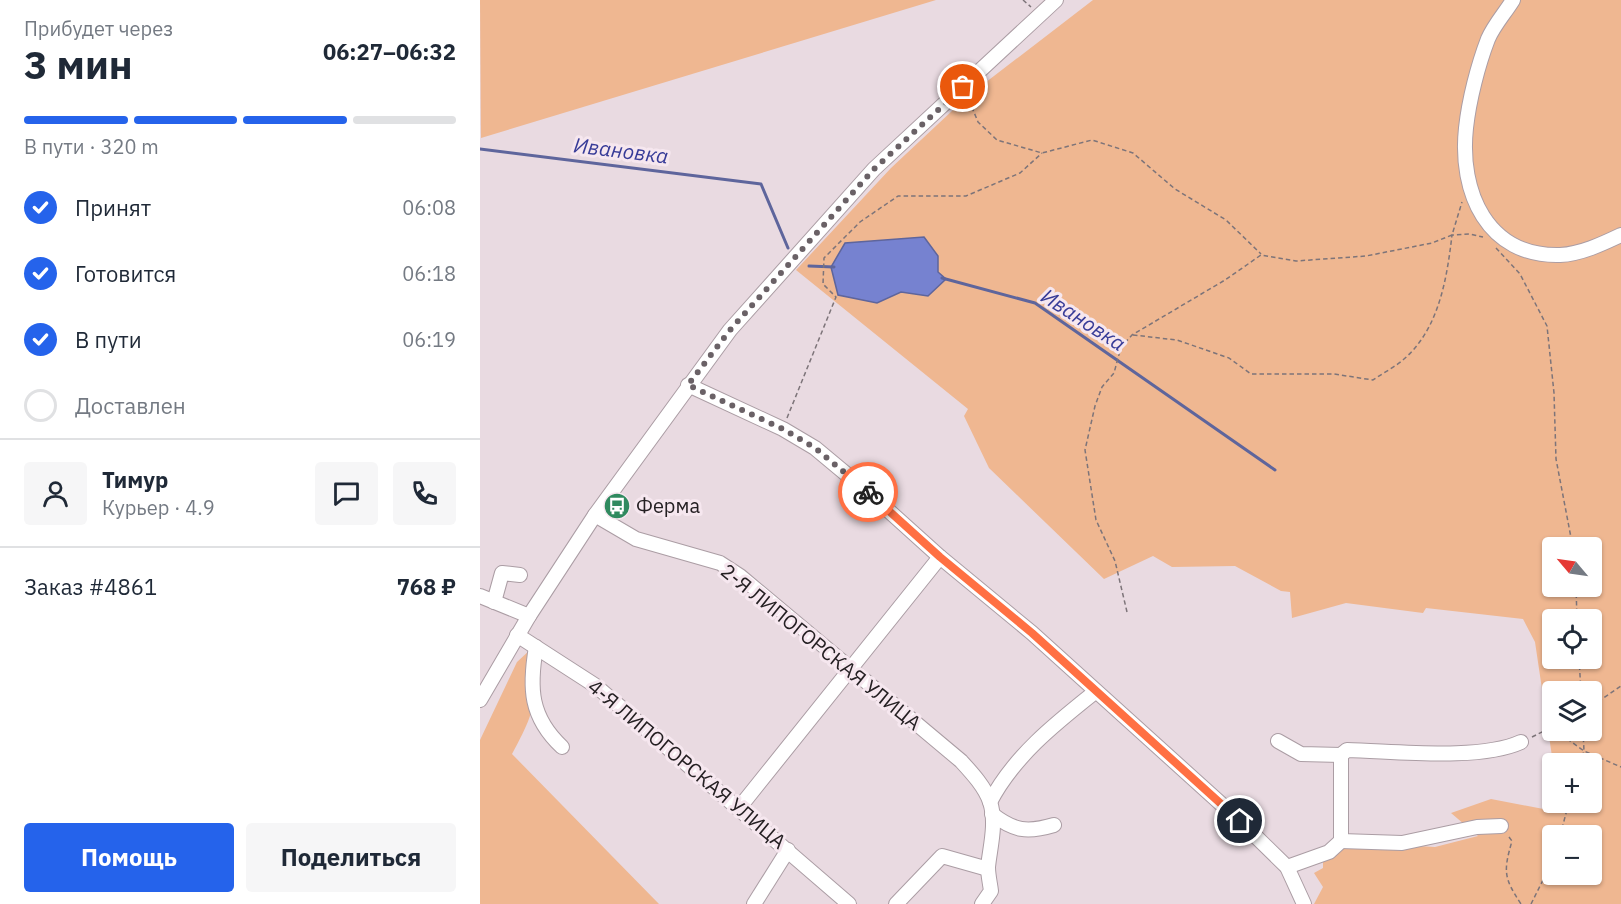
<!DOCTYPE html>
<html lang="ru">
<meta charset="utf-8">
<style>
:root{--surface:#fff;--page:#f6f6f7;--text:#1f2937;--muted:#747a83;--line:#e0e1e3;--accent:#2563eb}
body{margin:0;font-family:"IBM Plex Sans",sans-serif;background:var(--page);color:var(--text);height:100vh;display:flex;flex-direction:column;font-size:22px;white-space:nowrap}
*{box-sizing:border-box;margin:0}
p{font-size:20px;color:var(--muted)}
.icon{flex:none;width:33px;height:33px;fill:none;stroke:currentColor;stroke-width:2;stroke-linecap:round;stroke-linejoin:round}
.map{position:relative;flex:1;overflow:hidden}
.drawer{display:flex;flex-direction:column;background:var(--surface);width:480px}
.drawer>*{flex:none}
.needle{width:39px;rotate:299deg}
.tools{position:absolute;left:1062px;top:537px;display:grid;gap:12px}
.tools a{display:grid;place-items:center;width:60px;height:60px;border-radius:6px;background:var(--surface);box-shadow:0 2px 4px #0004;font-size:30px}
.pin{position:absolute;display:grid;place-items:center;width:51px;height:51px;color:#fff;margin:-26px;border:3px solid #fff;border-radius:50%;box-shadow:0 2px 6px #0007}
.courier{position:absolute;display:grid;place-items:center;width:60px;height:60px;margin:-30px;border:4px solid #ff7043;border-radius:50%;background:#fff;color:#222;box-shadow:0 2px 8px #0007}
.summary em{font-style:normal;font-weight:700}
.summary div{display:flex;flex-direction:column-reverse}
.summary{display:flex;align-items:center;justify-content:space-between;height:102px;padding:0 24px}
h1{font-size:39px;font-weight:700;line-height:45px}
.bar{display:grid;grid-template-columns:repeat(4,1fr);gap:9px 6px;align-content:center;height:72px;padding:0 24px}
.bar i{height:8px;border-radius:4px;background:var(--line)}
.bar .active{background:var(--accent)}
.bar p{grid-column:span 4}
.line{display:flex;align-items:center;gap:15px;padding:0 24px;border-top:2px solid var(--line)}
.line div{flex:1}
.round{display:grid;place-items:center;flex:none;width:63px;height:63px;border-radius:6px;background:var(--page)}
ol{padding:0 24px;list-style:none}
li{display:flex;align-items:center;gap:18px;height:66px}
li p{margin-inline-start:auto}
li .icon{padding:6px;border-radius:50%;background:var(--accent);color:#fff;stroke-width:4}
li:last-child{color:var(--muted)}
li i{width:33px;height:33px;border:3px solid var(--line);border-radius:50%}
.primary-button{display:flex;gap:12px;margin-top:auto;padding:12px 24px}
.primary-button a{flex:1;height:69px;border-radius:6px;background:var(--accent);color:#fff;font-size:24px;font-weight:700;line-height:69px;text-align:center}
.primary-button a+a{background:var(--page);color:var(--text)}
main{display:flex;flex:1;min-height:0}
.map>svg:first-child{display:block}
.green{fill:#efb791;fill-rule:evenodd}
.water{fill:#7682d0;stroke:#5e659c;stroke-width:1.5}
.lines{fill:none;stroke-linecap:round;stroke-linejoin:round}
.stream{stroke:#5e659c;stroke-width:3}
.minor-casing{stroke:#ab9da4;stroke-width:16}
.path{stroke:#7d7479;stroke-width:1.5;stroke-dasharray:4.5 3;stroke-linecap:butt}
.minor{stroke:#fff;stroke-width:14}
.done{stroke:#6a6166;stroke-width:6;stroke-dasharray:0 10.8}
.route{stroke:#ff7043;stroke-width:8}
.labels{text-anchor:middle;stroke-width:6;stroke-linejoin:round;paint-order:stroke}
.poi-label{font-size:20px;fill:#252023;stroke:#f6e7ef;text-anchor:start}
.street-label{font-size:20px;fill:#252023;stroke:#f6e7ef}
.water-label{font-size:21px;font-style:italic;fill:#383c98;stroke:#f6e7ef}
</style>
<main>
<section class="drawer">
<div class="summary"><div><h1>3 мин</h1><p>Прибудет через</p></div><em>06:27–06:32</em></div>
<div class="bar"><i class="active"></i><i class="active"></i><i class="active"></i><i></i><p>В пути · 320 m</p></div>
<ol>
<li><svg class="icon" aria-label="check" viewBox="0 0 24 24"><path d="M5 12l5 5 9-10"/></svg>Принят<p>06:08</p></li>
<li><svg class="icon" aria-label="check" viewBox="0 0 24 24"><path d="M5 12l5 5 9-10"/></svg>Готовится<p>06:18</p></li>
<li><svg class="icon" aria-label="check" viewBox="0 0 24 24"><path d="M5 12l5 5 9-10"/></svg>В пути<p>06:19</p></li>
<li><i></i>Доставлен</li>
</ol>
<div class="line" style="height:108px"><a class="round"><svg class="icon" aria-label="person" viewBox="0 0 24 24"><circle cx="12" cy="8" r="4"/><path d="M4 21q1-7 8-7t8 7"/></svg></a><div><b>Тимур</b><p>Курьер · 4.9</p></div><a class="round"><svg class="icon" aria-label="chat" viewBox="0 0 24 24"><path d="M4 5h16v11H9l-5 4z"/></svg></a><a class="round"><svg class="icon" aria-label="phone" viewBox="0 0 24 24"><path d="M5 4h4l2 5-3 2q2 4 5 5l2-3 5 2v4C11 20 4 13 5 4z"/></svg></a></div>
<div class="line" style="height:78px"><div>Заказ #4861</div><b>768 ₽</b></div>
<div class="primary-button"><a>Помощь</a><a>Поделиться</a></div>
</section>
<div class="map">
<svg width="1141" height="904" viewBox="0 0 1141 904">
<rect width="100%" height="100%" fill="#e9dae1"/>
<g class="green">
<path d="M0 0H456L1 138Z"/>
<path d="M613 0H1141V904H834L843 887 834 873 843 868V861L870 842 955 847 998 836 971 813 1011 799 1079 812 1078 803 1112 802V764L1073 763 1055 642 1043 619 946 608 943 613 866 603 812 618 810 592 801 591 755 566 692 567 673 556 624 579 509 468 484 416 488 409 316 270 411 168 488 96ZM1072 548H1112V586H1072ZM1072 620H1112V658H1072ZM1072 692H1112V730H1072ZM1072 836H1112V874H1072Z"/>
<path d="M51 649C60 696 55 712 32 754L179 904H0V740L37 662Z"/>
</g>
<path class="water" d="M444 237 458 256V272L466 279 448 296 421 292 397 303 358 295 351 267 365 243Z"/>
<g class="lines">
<g class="stream">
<path d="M0 149 281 184 308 248"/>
<path d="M329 266 354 267"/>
<path d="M462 278 555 303 795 470"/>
</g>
<defs>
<g id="minor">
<path d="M1033 0C1025 13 1014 25 1008 39 998 65 989 100 986 128 979 192 1007 257 1080 255 1101 254 1122 244 1141 235"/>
<path d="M208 385 303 429 335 448 389 493 460 557 552 633 760 821 807 867 824 904"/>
<path d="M115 515 156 539 240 563 260 576 481 761C492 773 505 787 510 802 517 823 510 847 508 867 508 875 510 883 511 891L502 904"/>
<path d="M0 596 49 616"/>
<path d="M14 602 22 573 40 575"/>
<path d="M37 635 116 686 369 904"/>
<path d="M56 647C49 688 50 717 82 747"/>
<path d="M0 700 49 616 115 515 250 330 394 169 576 0"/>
<path d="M798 741 821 754 861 755 867 750C915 751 999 761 1041 742"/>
<path d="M510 802C534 756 576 723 615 692"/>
<path d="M259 808 460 557"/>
<path d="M512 814C534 831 547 833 574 825"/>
<path d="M861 841 922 843 997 827 1021 826"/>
<path d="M807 867 849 852 861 841V755"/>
<path d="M274 904 308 850"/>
<path d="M416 904 462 856 508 869"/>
</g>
</defs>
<use href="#minor" class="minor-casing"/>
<g class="path">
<path d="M543 0 551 7"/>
<path d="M489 100 498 122 517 140 562 153 612 140 653 153 695 189 746 220 781 254"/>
<path d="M1016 248 1040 274 1067 326 1074 393 1076 459 1093 548"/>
<path d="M653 335 697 340 749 358 771 374H854L893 380C903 373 915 367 924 359 959 329 967 278 972 235L989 234 1003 237"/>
<path d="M307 418 356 297 343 284 344 258 380 222 418 196H486L540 173 562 153"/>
<path d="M1096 586 1097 620"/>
<path d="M647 612 635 561 616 520 605 450 615 406 622 387 634 373 641 347 652 335 745 280 781 255 816 261 886 256 952 243 972 235 982 202"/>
<path d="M1099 658 1101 692"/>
<path d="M1112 706 1141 686"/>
<path d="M1075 730 1104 751 1141 767"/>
<path d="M1052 737 1072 727"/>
<path d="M1100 764 1104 751 1103 730"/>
<path d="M1080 836 1089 802"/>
<path d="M1029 837 1032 841C1023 872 1024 878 1041 904"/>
<path d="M1051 904 1072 862"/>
</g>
<use href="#minor" class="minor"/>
</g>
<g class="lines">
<path class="done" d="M388 492 335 448 303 429 208 385 250 330 394 169 483 87"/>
<path class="route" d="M388 492 460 557 552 633 760 821"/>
</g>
<defs>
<symbol id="bus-disc" viewBox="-11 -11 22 22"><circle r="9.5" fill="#308a5f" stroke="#f6e7ef"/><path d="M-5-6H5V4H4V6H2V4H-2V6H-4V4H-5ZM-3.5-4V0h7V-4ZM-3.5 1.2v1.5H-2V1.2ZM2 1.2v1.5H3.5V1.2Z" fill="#fff"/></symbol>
</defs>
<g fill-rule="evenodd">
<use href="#bus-disc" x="122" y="491" width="30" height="30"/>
</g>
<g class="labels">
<g class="poi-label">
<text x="156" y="513">Ферма</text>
</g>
<g class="street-label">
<text transform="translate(341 647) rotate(39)" y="7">2-Я ЛИПОГОРСКАЯ УЛИЦА</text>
<text transform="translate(207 764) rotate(40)" y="7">4-Я ЛИПОГОРСКАЯ УЛИЦА</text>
</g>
<g class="water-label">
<text transform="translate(141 151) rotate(7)" y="7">Ивановка</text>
<text transform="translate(603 320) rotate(33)" y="7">Ивановка</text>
</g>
</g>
</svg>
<div class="tools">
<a><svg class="needle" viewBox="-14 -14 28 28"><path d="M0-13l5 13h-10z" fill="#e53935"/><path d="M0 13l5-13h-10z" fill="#747a83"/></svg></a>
<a><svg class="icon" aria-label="locate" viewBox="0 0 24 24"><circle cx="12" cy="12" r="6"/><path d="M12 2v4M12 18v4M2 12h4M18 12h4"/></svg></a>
<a><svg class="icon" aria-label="layers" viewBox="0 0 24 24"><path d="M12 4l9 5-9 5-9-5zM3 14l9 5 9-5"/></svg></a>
<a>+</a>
<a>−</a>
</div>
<div class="pin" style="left:483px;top:87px;background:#ea580c"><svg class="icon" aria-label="bag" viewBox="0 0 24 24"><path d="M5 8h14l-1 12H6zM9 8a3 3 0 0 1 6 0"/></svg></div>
<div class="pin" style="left:760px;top:821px;background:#1f2937"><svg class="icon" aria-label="home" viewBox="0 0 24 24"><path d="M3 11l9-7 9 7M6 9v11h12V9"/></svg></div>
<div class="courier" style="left:388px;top:492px"><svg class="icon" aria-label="bike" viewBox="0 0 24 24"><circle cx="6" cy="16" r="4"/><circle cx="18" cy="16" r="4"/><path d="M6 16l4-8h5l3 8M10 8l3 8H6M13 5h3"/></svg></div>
</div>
</main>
